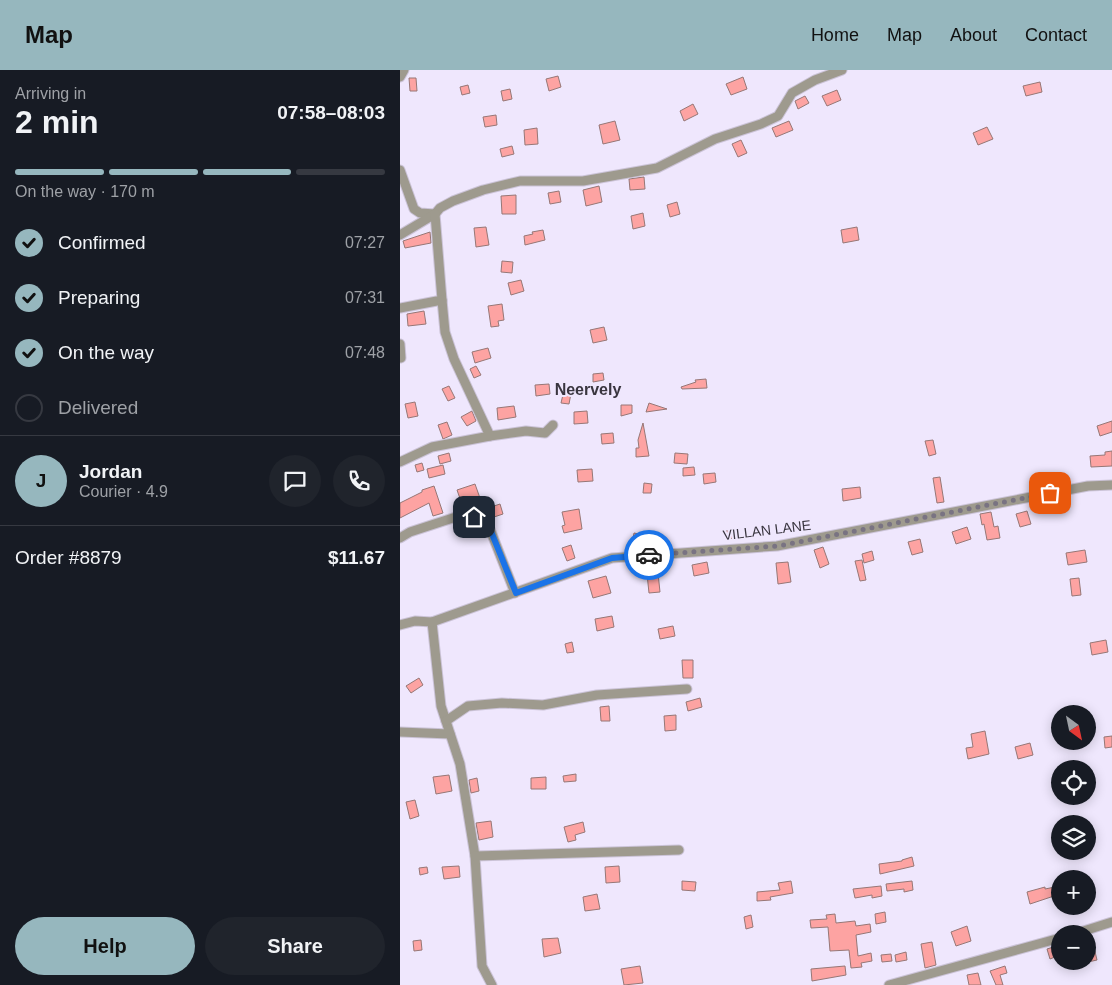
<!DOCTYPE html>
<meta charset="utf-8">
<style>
:root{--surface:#171b24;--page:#20242c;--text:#f1f3f6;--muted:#9ea1a6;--line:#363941;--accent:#96b7be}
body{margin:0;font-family:Helvetica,sans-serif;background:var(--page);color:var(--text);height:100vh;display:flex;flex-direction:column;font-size:19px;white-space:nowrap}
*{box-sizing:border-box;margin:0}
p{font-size:16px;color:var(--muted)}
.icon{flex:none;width:28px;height:28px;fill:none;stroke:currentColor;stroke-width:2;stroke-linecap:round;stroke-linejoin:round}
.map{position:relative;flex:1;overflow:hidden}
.panel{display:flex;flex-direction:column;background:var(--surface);width:400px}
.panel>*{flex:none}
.needle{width:32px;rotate:147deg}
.fabs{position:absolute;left:651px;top:635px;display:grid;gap:10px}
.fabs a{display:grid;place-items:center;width:45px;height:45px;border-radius:50%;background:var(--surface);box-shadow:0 2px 12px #0003;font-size:25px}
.pin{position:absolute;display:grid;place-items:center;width:42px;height:42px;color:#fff;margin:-21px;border-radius:10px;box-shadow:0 2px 8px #0006}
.courier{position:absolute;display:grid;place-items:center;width:50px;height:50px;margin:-25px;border:4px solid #1a73e8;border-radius:50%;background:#fff;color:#222;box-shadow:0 1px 6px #0007}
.summary em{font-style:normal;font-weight:800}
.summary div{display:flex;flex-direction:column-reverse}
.summary{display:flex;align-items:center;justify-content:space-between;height:85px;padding:0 15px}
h1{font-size:32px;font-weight:800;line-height:38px}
.bar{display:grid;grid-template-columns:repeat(4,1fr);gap:8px 5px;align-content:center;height:60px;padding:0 15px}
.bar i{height:6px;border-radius:4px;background:var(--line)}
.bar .current{background:var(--accent)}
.bar p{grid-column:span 4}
.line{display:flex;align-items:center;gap:12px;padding:0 15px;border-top:1px solid var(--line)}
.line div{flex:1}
.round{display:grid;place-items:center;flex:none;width:52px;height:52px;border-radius:26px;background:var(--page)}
ol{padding:0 15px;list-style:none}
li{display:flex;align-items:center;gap:15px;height:55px}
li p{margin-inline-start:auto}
li .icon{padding:5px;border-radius:50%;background:var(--accent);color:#111;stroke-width:4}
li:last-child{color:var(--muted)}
li i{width:28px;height:28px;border:2px solid var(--line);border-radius:50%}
.cta{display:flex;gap:10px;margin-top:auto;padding:10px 15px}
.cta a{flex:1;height:58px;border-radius:30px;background:var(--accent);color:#111;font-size:20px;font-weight:800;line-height:58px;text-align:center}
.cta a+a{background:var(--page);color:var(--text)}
header{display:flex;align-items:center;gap:30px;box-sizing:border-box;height:70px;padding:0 25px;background:var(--accent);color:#111}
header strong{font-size:24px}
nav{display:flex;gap:28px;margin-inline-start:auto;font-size:18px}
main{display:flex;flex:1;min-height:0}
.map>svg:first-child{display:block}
.building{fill:#fda3a2;stroke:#967776}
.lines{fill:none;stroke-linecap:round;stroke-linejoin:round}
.street-casing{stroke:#cbc3d7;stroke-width:11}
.street{stroke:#9e9a8e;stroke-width:9}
.done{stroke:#797382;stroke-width:5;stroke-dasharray:0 9}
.route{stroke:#1a73e8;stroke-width:6}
.labels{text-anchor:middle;stroke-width:4;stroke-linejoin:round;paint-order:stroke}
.street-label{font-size:14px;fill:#39353f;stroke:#efe7fd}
.quarter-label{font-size:16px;font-weight:bold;fill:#39353f;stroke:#efe7fd}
</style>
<header>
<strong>Map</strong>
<nav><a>Home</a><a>Map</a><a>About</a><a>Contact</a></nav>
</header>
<main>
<section class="panel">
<div class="summary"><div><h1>2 min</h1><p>Arriving in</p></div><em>07:58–08:03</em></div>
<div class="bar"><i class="current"></i><i class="current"></i><i class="current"></i><i></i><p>On the way · 170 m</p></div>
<ol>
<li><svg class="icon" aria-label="check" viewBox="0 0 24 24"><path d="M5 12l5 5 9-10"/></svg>Confirmed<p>07:27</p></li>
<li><svg class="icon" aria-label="check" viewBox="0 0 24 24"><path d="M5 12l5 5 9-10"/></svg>Preparing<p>07:31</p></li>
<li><svg class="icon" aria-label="check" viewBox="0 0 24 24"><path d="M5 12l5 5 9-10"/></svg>On the way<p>07:48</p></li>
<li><i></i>Delivered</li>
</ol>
<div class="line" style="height:90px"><b class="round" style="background:var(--accent);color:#111">J</b><div><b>Jordan</b><p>Courier · 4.9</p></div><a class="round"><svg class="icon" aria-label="chat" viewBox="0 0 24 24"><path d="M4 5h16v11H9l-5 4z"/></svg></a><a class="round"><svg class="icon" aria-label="phone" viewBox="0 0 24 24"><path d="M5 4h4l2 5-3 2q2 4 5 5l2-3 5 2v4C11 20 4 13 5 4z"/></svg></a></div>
<div class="line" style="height:65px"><div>Order #8879</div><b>$11.67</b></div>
<div class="cta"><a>Help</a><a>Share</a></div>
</section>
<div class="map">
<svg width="712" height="915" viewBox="0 0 712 915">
<rect width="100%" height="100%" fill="#efe7fd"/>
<g class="building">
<path d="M158 6 161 17 149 21 146 9Z"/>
<path d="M343 7 347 19 331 25 326 14Z"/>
<path d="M9 8H16L17 21H10Z"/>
<path d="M640 12 642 22 626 26 623 16Z"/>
<path d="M68 15 70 23 62 25 60 17Z"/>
<path d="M110 19 112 29 103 31 101 21Z"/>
<path d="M437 20 441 30 427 36 422 26Z"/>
<path d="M405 26 409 33 398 39 395 31Z"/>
<path d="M293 34 298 44 284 51 280 41Z"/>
<path d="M96 45 97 55 85 57 83 47Z"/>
<path d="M215 51 220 70 203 74 199 55Z"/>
<path d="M389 51 393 60 376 67 372 58Z"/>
<path d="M587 57 593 69 578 75 573 63Z"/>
<path d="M137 58 138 74 125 75 124 60Z"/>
<path d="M341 70 347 83 338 87 332 74Z"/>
<path d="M112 76 114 84 102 87 100 79Z"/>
<path d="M244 107 245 119 230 120 229 109Z"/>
<path d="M199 116 202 132 186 136 183 120Z"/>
<path d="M159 121 161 132 150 134 148 123Z"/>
<path d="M116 125V144H102L101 126Z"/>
<path d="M277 132 280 144 270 147 267 135Z"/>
<path d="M243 143 245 156 233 159 231 146Z"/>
<path d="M86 157 89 175 76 177 74 158Z"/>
<path d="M457 157 459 170 443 173 441 160Z"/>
<path d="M143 160 145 170 125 175 124 166 133 164 132 162Z"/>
<path d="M30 162 31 173 5 178 3 171Z"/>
<path d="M102 191 113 192 112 203 101 202Z"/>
<path d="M121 210 124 221 111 225 108 213Z"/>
<path d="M102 234 104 250 98 251 99 256 91 257 88 236Z"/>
<path d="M24 241 26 254 8 256 7 244Z"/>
<path d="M204 257 207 270 193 273 190 260Z"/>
<path d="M88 278 91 288 75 293 72 282Z"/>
<path d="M76 296 81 305 74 308 70 299Z"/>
<path d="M203 303 204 310 193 312V304Z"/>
<path d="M306 309 307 318 282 319 281 317 296 312 295 310Z"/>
<path d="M149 314 150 324 136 326 135 315Z"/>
<path d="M49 316 55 328 48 331 42 319Z"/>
<path d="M165 316 172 318 169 334 161 333Z"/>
<path d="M15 332 18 346 8 348 5 334Z"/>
<path d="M249 333 267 339 246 342Z"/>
<path d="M221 335H232V343L221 346Z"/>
<path d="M114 336 116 347 98 350 97 338Z"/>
<path d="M72 341 76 351 67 356 61 347Z"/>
<path d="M187 341 188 353 174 354V342Z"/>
<path d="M712 351V362L700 366 697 356Z"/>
<path d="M47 352 52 365 43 369 38 355Z"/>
<path d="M243 353 249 386 236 387V378H239L238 370Z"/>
<path d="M213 363 214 373 202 374 201 364Z"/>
<path d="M533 370 536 384 529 386 525 371Z"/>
<path d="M712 381V396L691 397 690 386 705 385V382Z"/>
<path d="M49 383 51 391 40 394 38 386Z"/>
<path d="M275 383 288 384 287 394 274 393Z"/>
<path d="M22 393 24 400 17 402 15 395Z"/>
<path d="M43 395 45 404 29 408 27 399Z"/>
<path d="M294 397 295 405 283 406V398Z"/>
<path d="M192 399 193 411 178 412 177 400Z"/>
<path d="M315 403 316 412 304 414 303 404Z"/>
<path d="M540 407 544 432 537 433 533 408Z"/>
<path d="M244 413 252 414 251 423H243Z"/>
<path d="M75 414 81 431 63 437 57 420Z"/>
<path d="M34 416 43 443 33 446 29 433 0 448V433L22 422V420Z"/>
<path d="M460 417 461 428 443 431 442 419Z"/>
<path d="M100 434 103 444 94 447 91 437Z"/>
<path d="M179 439 182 459 164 463 162 456 165 455 162 442Z"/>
<path d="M627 441 631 454 620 457 616 444Z"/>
<path d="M591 442 594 457 598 456 600 468 587 470 584 454 582 455 580 444Z"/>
<path d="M567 457 571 469 556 474 552 462Z"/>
<path d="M325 461H334L335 468 326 469Z"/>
<path d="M234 463 248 466 246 477 232 474Z"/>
<path d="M520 469 523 482 512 485 508 472Z"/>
<path d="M171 475 175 488 167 491 162 478Z"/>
<path d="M423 477 429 494 420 498 414 480Z"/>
<path d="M685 480 687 492 668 495 666 483Z"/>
<path d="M472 481 474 490 464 493 462 484Z"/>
<path d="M462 490 466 510 460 511 455 491Z"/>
<path d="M307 492 309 503 294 506 292 495Z"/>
<path d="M388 492 391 512 378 514 376 493Z"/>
<path d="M258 503 260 522 249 523 247 504Z"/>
<path d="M206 506 211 523 193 528 188 511Z"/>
<path d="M679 508 681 525 672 526 670 509Z"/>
<path d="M212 546 214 557 197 561 195 549Z"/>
<path d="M273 556 275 566 260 569 258 559Z"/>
<path d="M706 570 708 582 692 585 690 573Z"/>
<path d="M172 572 174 582 167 583 165 574Z"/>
<path d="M282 590H293V608H283Z"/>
<path d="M19 608 23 615 11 623 6 616Z"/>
<path d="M300 628 302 637 288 641 286 632Z"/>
<path d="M209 636 210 651H201L200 637Z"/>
<path d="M276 645V660L265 661 264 646Z"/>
<path d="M585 661 589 684 568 689 566 678 573 677 571 664Z"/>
<path d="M712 666V677L705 678 704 667Z"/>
<path d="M630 673 633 685 618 689 615 677Z"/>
<path d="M176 704V711L164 712 163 706Z"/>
<path d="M49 705 52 721 36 724 33 707Z"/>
<path d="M146 707V719H131V708Z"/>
<path d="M77 708 79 721 71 723 69 710Z"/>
<path d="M15 730 19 746 10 749 6 732Z"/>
<path d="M91 751 93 767 79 770 76 753Z"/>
<path d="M183 752 185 762 175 765 176 770 168 772 164 757Z"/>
<path d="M512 787 514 796 480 804 479 794 502 791V790Z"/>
<path d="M59 796 60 807 44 809 42 797Z"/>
<path d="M219 796 220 812 206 813 205 797Z"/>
<path d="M27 797 28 803 20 805 19 798Z"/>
<path d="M282 811 296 812 295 821 282 820Z"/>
<path d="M391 811 393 823 370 827 371 830 357 831V822L380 820 378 813Z"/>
<path d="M512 811 513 820 504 822V819L487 821 486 814Z"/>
<path d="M481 816 482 826 472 828V825L455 828 453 819Z"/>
<path d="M660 816V824L630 834 627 822 645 817V819Z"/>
<path d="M197 824 200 839 185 841 183 827Z"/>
<path d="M485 842 486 852 476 854 475 844Z"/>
<path d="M435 844 436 853 455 851 456 856 470 854 471 862 456 865 458 886 471 883 472 891 461 893 462 897 451 898 449 880 430 881 428 857 411 858 410 850 427 849 426 845Z"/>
<path d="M351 845 353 857 346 859 344 847Z"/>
<path d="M567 856 571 871 556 876 551 862Z"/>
<path d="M691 865 697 890 688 892V866Z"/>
<path d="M158 868 161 883 144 887 142 869Z"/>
<path d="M21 870 22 880 14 881 13 871Z"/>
<path d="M532 872 536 895 525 898 521 874Z"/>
<path d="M660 875V885L650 889 647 879Z"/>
<path d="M506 882 507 890 496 892 495 885Z"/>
<path d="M491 884 492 891 482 892 481 885Z"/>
<path d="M240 896 243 913 224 915 221 899Z"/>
<path d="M445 896 446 905 412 911 411 899Z"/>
<path d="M605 896 607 903 600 905 603 915H596L590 901Z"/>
<path d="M578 903 581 915H569L567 905Z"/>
</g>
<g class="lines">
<defs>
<g id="street">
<path d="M0 7 4 0"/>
<path d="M0 100 14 139 20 143 35 144"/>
<path d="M0 165 35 144 40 138 53 131 83 120 120 111H183L257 98 315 69 361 54 378 46 392 23 415 10 442 0"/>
<path d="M0 238 42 230 35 144"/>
<path d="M0 274 1 288"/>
<path d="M90 366 126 361 145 363 153 355"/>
<path d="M0 392 32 377 90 366 54 289 45 262 42 230"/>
<path d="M0 468 10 462 62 445 86 449 115 523"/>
<path d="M32 552 41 636 60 694 75 786 82 896 92 915"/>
<path d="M0 555 15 551 32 552 212 488 377 476 688 416 712 415"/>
<path d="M46 651 68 636 102 633 143 635 197 625 287 619"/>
<path d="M0 662 50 664"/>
<path d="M75 786 279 780"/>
<path d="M674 864 712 852"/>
<path d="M489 915 660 868"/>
</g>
</defs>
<use href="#street" class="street-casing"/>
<use href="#street" class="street"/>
</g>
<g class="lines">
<path class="done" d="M249 485 378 476 650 423"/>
<path class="route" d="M74 447 86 449 116 523 212 488 249 485"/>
</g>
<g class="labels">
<g class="street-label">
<text transform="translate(367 460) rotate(-7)" y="5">VILLAN LANE</text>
</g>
<g class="quarter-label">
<text x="188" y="325">Neervely</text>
</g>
</g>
</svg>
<div class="fabs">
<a><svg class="needle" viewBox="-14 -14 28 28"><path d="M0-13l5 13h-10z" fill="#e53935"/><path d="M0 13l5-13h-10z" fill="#9ea1a6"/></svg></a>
<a><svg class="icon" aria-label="locate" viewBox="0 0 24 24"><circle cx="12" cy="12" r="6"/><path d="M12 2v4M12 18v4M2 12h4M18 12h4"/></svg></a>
<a><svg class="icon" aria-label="layers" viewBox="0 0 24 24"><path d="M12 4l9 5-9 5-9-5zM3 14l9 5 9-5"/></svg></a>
<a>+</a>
<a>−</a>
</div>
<div class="pin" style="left:650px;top:423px;background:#ea580c"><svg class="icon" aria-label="bag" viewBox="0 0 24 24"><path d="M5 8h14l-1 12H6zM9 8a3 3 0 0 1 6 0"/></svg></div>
<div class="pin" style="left:74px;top:447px;background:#1f2937"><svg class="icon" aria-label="home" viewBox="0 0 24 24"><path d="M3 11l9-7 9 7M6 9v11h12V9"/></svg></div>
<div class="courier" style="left:249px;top:485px"><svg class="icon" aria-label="car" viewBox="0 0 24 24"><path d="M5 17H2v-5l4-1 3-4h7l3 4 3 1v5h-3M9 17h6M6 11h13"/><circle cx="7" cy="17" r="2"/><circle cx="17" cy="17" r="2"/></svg></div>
</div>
</main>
